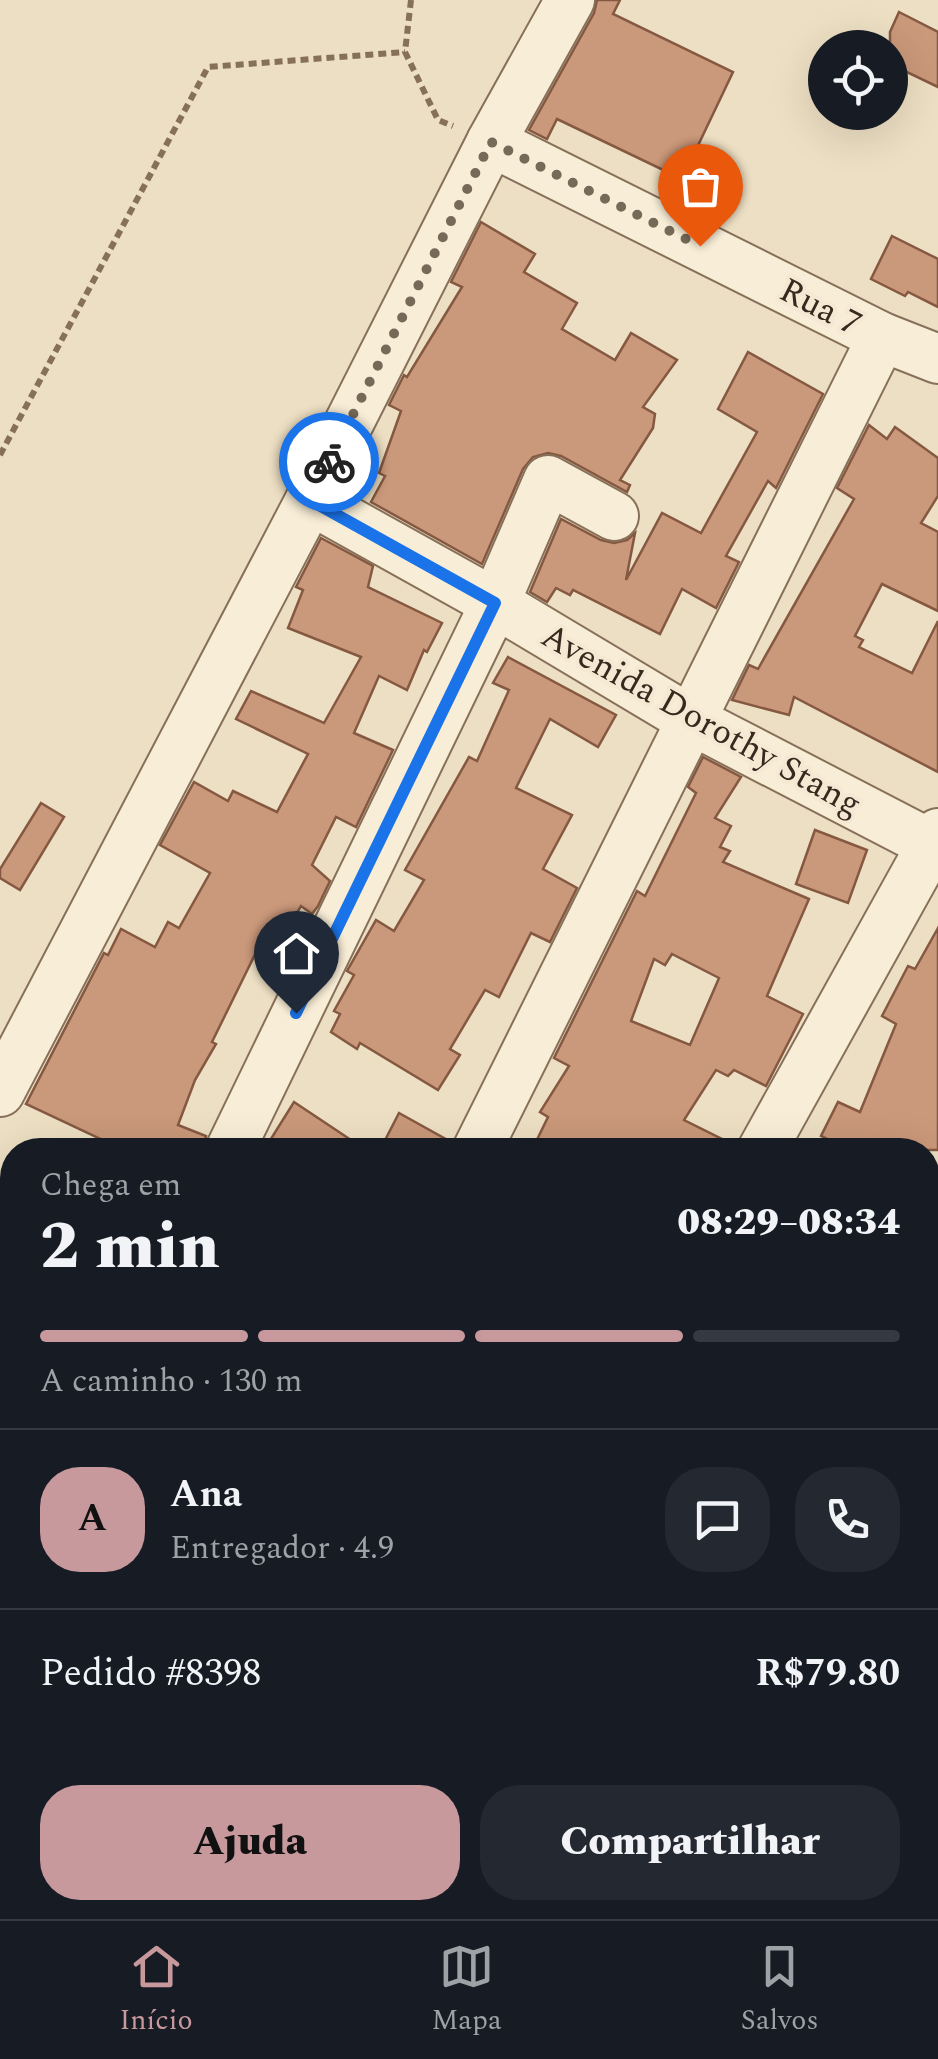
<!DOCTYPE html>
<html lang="pt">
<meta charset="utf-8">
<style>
:root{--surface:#171b24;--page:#242831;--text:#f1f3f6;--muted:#9ea1a6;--line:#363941;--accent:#c7999d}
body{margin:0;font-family:Spectral,serif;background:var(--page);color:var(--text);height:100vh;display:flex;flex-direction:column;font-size:38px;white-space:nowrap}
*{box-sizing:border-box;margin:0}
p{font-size:32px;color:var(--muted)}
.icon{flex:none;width:55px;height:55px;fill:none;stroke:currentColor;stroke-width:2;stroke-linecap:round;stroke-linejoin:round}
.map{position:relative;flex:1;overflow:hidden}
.drawer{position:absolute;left:0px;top:1138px;width:940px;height:782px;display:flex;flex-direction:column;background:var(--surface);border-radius:40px 40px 0 0;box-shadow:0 10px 40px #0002}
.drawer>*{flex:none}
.fabs{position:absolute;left:808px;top:30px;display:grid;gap:20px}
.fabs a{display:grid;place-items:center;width:100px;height:100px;border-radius:50%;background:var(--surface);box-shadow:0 10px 40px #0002;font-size:50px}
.pin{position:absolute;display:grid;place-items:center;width:85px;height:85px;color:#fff;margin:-102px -42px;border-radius:50% 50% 50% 0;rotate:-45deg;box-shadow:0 0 10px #0007}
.pin .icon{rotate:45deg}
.courier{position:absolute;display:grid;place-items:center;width:100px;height:100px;margin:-50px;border:8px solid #1a73e8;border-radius:50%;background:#fff;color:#222;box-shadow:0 2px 12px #0007}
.head em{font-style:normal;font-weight:800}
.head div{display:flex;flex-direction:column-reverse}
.head{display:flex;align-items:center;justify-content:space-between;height:170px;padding:0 40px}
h1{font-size:65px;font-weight:800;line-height:75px}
.bar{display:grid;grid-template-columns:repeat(4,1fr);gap:15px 10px;align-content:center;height:120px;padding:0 40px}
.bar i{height:12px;border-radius:8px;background:var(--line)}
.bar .current{background:var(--accent)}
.bar p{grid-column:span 4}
.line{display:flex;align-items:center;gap:25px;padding:0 40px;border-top:2px solid var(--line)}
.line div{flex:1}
.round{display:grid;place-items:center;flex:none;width:105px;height:105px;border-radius:40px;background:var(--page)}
.action{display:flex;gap:20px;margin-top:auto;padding:20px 40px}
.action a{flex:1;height:115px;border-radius:40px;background:var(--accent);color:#111;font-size:40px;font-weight:800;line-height:115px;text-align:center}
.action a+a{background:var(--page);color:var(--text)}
.tab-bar{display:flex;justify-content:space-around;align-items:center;height:140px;border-top:2px solid var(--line);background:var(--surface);font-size:28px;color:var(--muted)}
.tab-bar a{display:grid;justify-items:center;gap:5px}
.tab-bar .current{color:var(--accent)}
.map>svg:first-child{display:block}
.building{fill:#ca987a;stroke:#855941;stroke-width:2.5;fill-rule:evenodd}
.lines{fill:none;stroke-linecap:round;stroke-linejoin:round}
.minor-casing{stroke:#87705a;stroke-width:52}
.path{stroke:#87705a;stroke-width:6;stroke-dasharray:8 5;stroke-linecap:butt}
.minor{stroke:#f8edd6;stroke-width:48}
.done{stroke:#776958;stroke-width:10;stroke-dasharray:0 18}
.route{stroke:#1a73e8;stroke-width:12}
.labels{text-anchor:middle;stroke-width:8;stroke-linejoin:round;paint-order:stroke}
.street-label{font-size:35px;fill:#37291e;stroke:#f5e9d3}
</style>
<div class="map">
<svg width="938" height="1919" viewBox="0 0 938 1919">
<rect width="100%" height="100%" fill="#eddfc3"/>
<g class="building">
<path d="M597 0H620L613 14 733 72 682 179 557 119 547 139 529 130 594 13Z"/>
<path d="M899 12 938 32V87L890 64V32Z"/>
<path d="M481 222 535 254 524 272 577 303 562 329 615 360 631 333 677 360 643 407 655 414 653 428 620 480 630 485 627 492 561 456 548 453 533 457 523 469 482 564 371 502 385 476 379 473 401 411 389 405 404 375 407 377 462 287 451 282Z"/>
<path d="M892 236 938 259V307L908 292 905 296 871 279Z"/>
<path d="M748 352 823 394 776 488 768 481 726 556 739 562 716 608 682 589 660 634 573 590 570 595 556 588 547 602 530 592 561 519 601 540 614 543 627 540 635 533 626 580 662 513 701 533 757 432 718 409Z"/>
<path d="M869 425 887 439 895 427 938 458V496L921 523 938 532V611L882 584 855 636 863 640 859 647 912 673 938 621V772L794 697 789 715 732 700 749 665 758 669 854 499 837 488Z"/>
<path d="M321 538 373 566 368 587 442 623 427 652 424 650 407 690 379 676 354 733 393 750 356 827 336 817 312 865 330 881 318 906 312 914 301 906 278 945 264 936 212 1042 216 1044 195 1080 178 1125 206 1136 203 1150H101L105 1141 26 1104 104 953 108 955 121 929 155 947 168 922 179 928 210 873 160 845 194 782 228 801 233 791 277 812 308 754 236 719 251 691 324 723 361 657 288 628 303 590 296 587Z"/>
<path d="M508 657 616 715 598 747 550 719 516 788 572 815 543 869 577 888 550 942 531 933 499 997 485 990 450 1049 460 1055 438 1090 360 1043 357 1049 331 1032 340 1014 334 1011 354 975 347 971 376 920 394 931 424 880 405 870 469 757 477 761 509 690 493 683Z"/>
<path d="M703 757 741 777 715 818 731 826 720 847 730 851 723 862 809 899 767 996 803 1014 766 1086 734 1070 728 1076 716 1070 684 1120 736 1146 735 1150H532L548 1117 540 1112 569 1066 554 1058 637 891 645 896 696 793 688 787ZM672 954 719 978 690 1045 631 1021 654 959 665 965Z"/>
<path d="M41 803 64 817 20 890 0 878V869Z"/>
<path d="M815 830 867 850 848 903 796 884Z"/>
<path d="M938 928V1150H850L821 1136 838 1102 860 1112 896 1024 882 1016 908 966 915 969Z"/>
<path d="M294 1102 366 1150H264Z"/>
<path d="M399 1113 451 1142 450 1150H380Z"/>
</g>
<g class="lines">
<defs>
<g id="minor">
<path d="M491 142 882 337 938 359"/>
<path d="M310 500 495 603 689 719 938 848"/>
<path d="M0 1092 310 500 491 142 570 0"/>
<path d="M230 1150 495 603 548 480 614 516"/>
<path d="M477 1150 882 337"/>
<path d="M762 1150 938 833"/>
<path d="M0 1215 12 1219"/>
<path d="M928 1439 938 1418"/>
<path d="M928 1554 938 1558"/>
<path d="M600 1908 633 1919"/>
<path d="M103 1919 109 1908"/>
<path d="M440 1919 446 1908"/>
</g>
</defs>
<use href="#minor" class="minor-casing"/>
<g class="path">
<path d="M411 0 405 52 438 120 453 126"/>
<path d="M0 455 208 67 405 52"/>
</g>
<use href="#minor" class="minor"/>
</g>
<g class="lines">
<path class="done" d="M329 462 491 142 700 246"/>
<path class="route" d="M296 1013 495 603 310 500 329 462"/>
</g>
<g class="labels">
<g class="street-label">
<text transform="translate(821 306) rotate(27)" y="12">Rua 7</text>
<text transform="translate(702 719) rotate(29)" y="12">Avenida Dorothy Stang</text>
</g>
</g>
</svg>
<div class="fabs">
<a><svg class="icon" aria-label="locate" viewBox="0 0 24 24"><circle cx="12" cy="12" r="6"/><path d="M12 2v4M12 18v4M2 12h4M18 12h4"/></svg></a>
</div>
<div class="pin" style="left:700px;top:246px;background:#ea580c"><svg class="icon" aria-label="bag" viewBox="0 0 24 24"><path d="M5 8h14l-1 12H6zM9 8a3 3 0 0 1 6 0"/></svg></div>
<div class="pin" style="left:296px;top:1013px;background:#1f2937"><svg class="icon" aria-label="home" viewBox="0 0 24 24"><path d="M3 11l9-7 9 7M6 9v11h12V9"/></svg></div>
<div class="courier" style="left:329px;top:462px"><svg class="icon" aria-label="bike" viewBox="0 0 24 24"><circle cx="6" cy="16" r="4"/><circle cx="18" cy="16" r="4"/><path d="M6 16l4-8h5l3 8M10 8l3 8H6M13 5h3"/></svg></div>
<section class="drawer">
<div class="head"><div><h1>2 min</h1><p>Chega em</p></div><em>08:29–08:34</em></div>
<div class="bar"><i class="current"></i><i class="current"></i><i class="current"></i><i></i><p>A caminho · 130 m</p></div>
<div class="line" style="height:180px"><b class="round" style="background:var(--accent);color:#111">A</b><div><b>Ana</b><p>Entregador · 4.9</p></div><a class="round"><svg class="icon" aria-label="chat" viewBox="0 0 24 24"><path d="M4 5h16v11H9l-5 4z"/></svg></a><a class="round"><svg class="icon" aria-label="phone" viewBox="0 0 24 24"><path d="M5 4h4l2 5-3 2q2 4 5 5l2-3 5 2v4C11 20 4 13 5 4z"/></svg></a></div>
<div class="line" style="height:130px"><div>Pedido #8398</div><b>R$79.80</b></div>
<div class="action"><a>Ajuda</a><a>Compartilhar</a></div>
</section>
</div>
<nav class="tab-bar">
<a class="current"><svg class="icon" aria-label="home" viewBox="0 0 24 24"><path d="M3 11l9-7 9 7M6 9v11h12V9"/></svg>Início</a>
<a><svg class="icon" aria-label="map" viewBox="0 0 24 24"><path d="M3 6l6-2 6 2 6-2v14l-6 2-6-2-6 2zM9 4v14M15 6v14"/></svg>Mapa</a>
<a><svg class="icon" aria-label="saved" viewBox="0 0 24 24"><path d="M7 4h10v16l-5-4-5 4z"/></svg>Salvos</a>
</nav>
